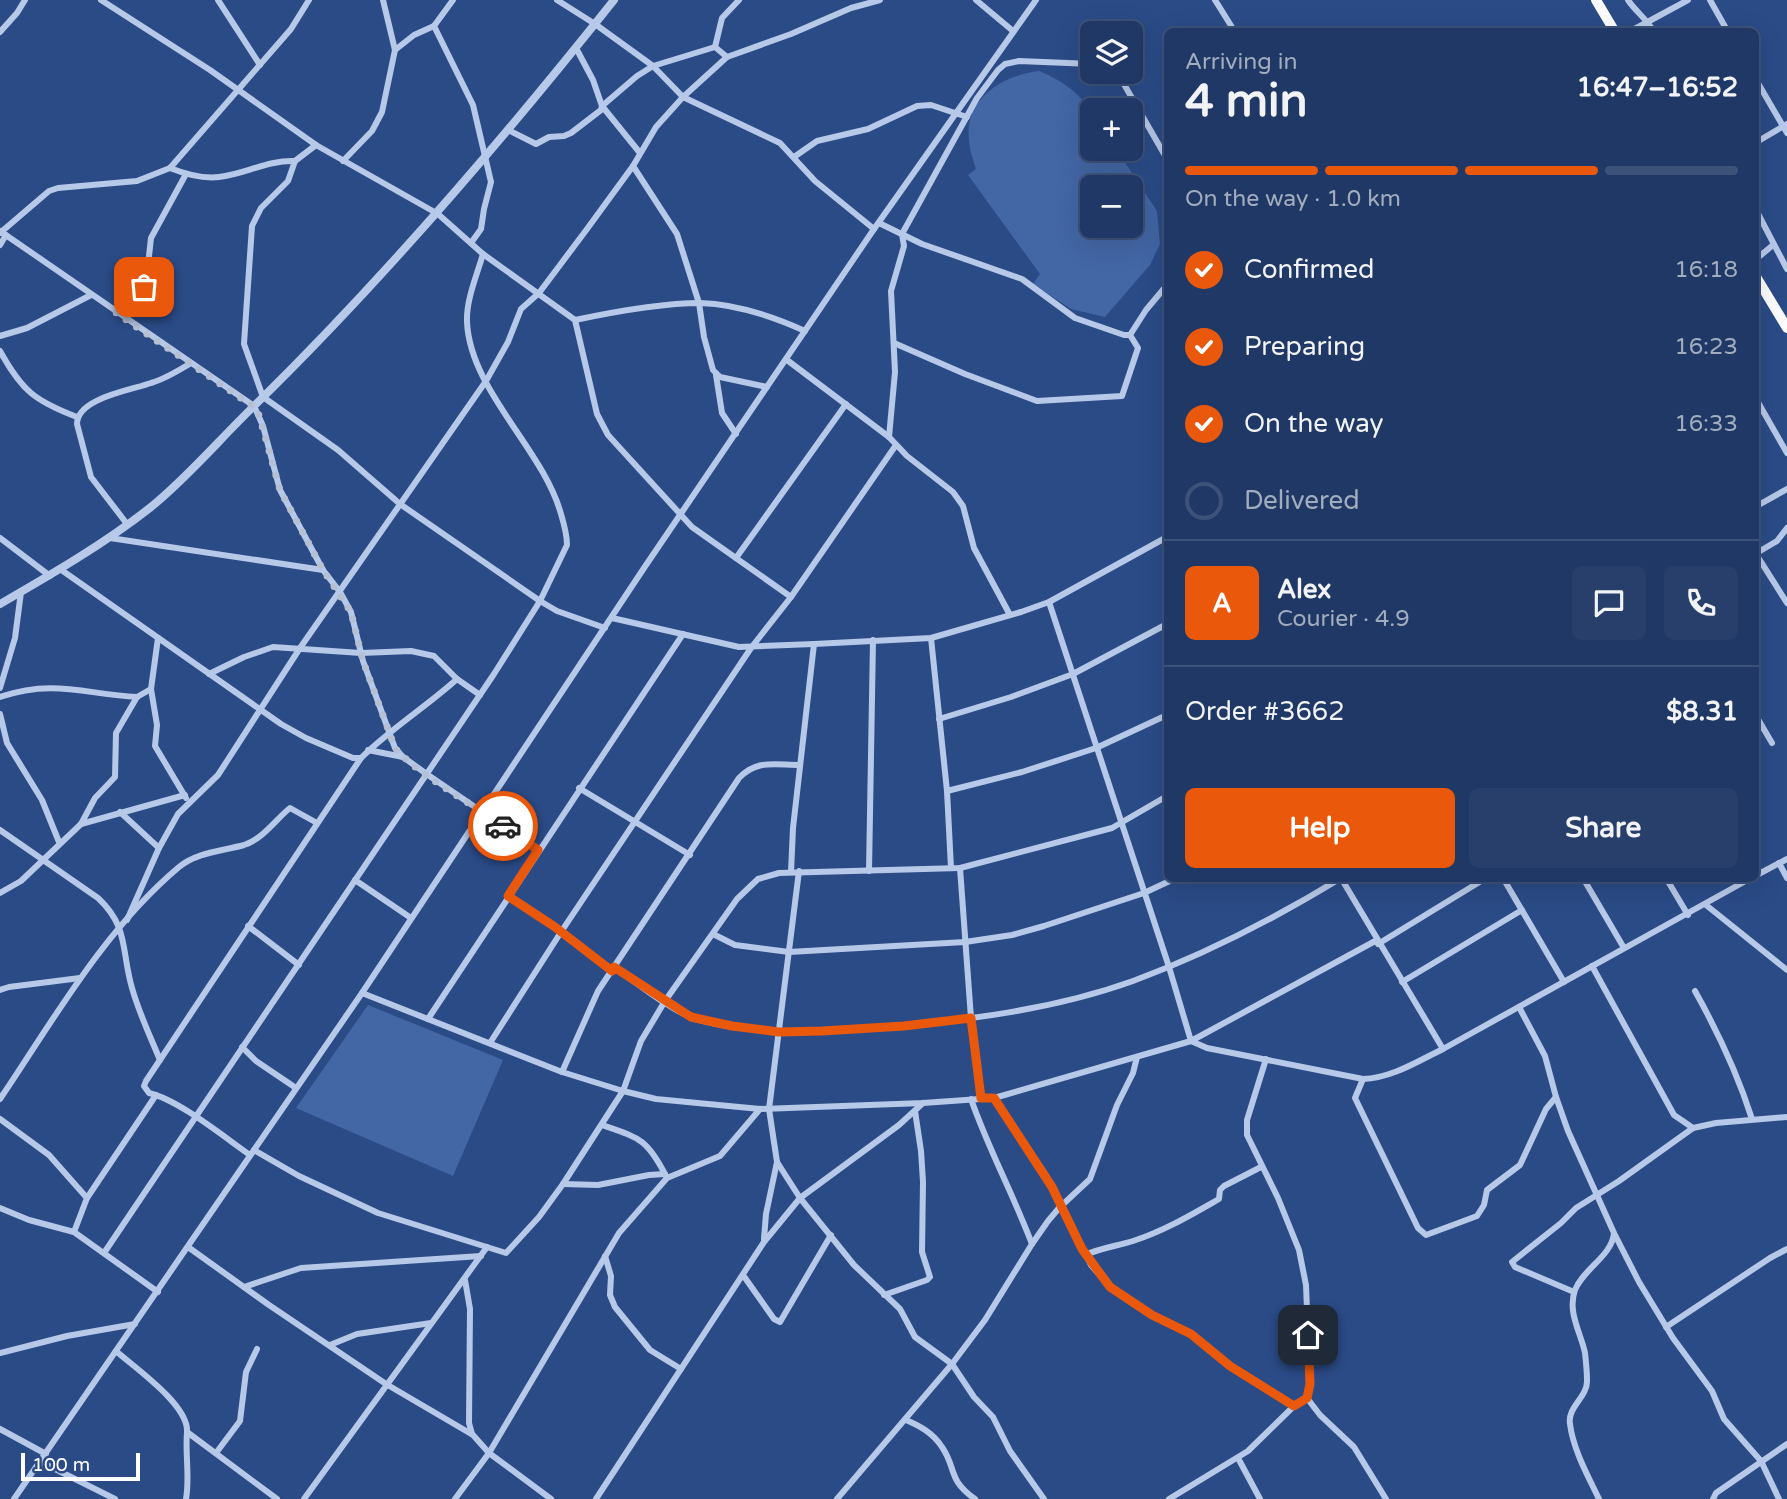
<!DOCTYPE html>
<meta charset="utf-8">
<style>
:root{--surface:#203865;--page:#283f6b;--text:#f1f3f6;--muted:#a2acbf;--line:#3d5279;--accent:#ea580c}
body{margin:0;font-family:"Varela Round",sans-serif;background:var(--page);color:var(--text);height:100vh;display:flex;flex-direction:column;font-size:26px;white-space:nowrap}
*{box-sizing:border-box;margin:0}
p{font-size:23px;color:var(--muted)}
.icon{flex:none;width:38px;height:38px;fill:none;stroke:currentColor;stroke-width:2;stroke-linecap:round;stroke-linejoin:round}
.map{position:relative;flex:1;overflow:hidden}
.drawer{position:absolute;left:1164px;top:28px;width:595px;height:854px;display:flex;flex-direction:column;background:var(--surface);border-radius:10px;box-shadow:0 7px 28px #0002,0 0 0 2px var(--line)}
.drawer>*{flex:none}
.tools{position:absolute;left:1080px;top:21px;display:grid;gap:14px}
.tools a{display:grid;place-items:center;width:63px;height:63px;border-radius:10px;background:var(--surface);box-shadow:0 7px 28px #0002,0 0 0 2px var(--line);font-size:35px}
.scale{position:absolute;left:21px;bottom:18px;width:119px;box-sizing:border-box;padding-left:7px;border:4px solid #fff;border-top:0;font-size:19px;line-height:24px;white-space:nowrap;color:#fff;-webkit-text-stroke:5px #2b4b87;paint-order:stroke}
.pin{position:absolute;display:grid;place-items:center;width:60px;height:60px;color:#fff;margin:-30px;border-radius:14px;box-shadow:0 4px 10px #0006}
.courier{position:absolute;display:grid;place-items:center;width:70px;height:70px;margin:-35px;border:5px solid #ea580c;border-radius:50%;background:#fff;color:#222;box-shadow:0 2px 9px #0007}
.headline em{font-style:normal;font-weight:800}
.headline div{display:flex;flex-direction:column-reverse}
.headline{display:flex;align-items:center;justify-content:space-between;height:119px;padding:0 21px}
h1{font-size:46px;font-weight:800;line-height:52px}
.bar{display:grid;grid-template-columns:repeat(4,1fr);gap:10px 7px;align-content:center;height:84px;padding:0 21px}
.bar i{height:9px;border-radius:5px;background:var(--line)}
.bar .current{background:var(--accent)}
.bar p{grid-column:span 4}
.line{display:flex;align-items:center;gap:18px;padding:0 21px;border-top:2px solid var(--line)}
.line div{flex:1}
.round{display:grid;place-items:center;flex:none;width:74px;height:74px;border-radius:10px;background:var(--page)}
ol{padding:0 21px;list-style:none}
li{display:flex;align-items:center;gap:21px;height:77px}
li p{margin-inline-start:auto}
li .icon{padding:7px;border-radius:50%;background:var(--accent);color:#fff;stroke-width:4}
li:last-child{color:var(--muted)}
li i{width:38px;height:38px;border:4px solid var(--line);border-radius:50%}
.action{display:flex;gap:14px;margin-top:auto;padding:14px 21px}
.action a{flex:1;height:80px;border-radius:10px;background:var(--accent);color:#fff;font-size:28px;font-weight:800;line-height:80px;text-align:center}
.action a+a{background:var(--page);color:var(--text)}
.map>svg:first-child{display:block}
.green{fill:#4366a5;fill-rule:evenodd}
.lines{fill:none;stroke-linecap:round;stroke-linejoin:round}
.minor{stroke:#b7c9e8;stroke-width:6}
.tertiary{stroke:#b7c9e8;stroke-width:8}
.trunk{stroke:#fcfcfe;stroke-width:10}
.done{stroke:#b5c0d5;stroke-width:7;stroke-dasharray:0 12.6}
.route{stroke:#ea580c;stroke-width:9}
</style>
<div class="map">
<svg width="1787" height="1499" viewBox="0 0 1787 1499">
<rect width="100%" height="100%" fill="#2b4b87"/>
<g class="green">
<path d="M1039 71C1059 79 1082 93 1091 114 1095 123 1092 139 1092 149H1116L1157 211 1160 244 1150 265 1105 317 1071 309 1033 284 1040 274 968 175 976 169C971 155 966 136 970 120 978 90 1011 74 1039 71ZM1092 187H1130V226H1092Z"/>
<path d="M368 1005 503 1060 453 1176 296 1108Z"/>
</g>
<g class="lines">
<g class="minor">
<path d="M101 0 210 70 316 145 438 214 483 254 575 320 597 414 608 435 692 527 791 597"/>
<path d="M218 0 260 65"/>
<path d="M557 0 595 24 653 66 683 97 780 143 815 181 874 229"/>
<path d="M976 0 1013 31"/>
<path d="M1215 0 1235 32"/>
<path d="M1628 0C1636 12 1647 19 1654 32"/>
<path d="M1710 0 1728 32"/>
<path d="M434 26 473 105 491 182 484 209 481 229 471 243"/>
<path d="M0 32 17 13 25 0"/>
<path d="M1629 32 1688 0"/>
<path d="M715 47 722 18 739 0"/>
<path d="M576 48 593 80 602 106 640 153"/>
<path d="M395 50 414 35 434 26 453 0"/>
<path d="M1117 72 1167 159"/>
<path d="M1755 78 1787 133"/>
<path d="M508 130 536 144 549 137 564 136 571 133 601 110 602 106 637 76 653 66 715 47 727 57 791 34 851 8 880 0"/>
<path d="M1755 143 1787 124"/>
<path d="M794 157 817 141 868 129 917 106 931 105 967 117"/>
<path d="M295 161 288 181 261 208 252 226 244 344 263 397 338 450 400 504 540 601 557 611 605 628"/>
<path d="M343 161 372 131 382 112 395 50 383 0"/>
<path d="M633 166 677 234 699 303 704 337 713 370 720 377 767 387"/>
<path d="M170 168C185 174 203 179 219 177 246 174 267 160 295 161L316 145"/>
<path d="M1755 208 1787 269"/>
<path d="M879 223 922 244 1022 279 1075 318 1124 335H1130L1138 348 1122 396 1037 401 965 374 894 343"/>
<path d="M0 231 254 406 263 426 280 490 323 570 340 592 351 612 363 661 395 748 403 757 428 775 538 850"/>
<path d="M0 233 49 191 58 188 137 181 170 168 291 29 309 0"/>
<path d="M0 245 6 235"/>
<path d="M1755 260 1773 245"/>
<path d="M116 313 146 283 151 238 186 174"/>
<path d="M575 320C613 312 660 303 700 303 737 304 772 316 805 331"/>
<path d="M1130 335 1146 310 1167 285"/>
<path d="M0 336 27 328 91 295"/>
<path d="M0 351C22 391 35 401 77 417"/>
<path d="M787 360 889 437 907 456 953 492 963 506 974 548 1010 615"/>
<path d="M716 375 722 413 736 434"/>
<path d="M1755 397 1787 453"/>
<path d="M889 437 895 372 891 291 904 246 902 234 977 98 998 70 1005 64 1019 61 1092 64"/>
<path d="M1755 507 1787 489"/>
<path d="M127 524 91 477 77 424C77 398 132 390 151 383 165 379 178 371 191 363"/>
<path d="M0 538 50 576"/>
<path d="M110 538 323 570"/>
<path d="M1755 554 1777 541 1787 528"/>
<path d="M1756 554 1787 603"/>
<path d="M736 558 846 404"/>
<path d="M60 569 281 724 306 738 353 758H361C390 729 426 707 457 679"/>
<path d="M1049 602 1169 967 1191 1041 1377 940"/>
<path d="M612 618 739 647 814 644"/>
<path d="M158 638 151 689 157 725 155 746 186 798"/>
<path d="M931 638 947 791 951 868"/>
<path d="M209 674 244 657 273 647 361 653 411 651 434 656 457 679 480 695"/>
<path d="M0 688 15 638 21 592"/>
<path d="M0 697C54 679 84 694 137 697"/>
<path d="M0 714 7 743 42 800 59 842"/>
<path d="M1755 714 1772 743"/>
<path d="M939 719 1011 697 1073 674 1167 624"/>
<path d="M368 750 403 757"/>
<path d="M579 788 690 855"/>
<path d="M947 791 1022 772 1096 748 1167 715"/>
<path d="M120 812 159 848"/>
<path d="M81 824 95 798 115 777 116 733 137 697 151 689"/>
<path d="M0 830 98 898C129 927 121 950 132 988 139 1013 150 1036 160 1060"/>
<path d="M1779 863 1787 878"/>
<path d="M960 868 971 1018 981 1098"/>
<path d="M799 871 769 1109 777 1162 800 1198 854 1265 900 1309 915 1337 952 1364 974 1397 993 1417 1010 1451 1044 1499"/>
<path d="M869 871 873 640"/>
<path d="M791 872 793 828 814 644 931 638 1021 612 1049 602 1167 537"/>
<path d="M1755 876 1787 859"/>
<path d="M1503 878 1564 982"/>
<path d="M1583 878 1624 948"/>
<path d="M1666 878 1688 915"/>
<path d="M355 880 411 918"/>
<path d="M0 893 21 881 81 824 185 795"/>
<path d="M508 896 555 927 612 971"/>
<path d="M1706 905 1787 970"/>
<path d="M127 920 159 848 178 814 218 775 300 648 486 381 508 342 521 309 539 293 587 229 633 166 656 127 683 97 727 57"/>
<path d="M248 926 299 965"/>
<path d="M713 934 735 945 789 952 965 942 1012 935 1044 926 1144 893 1176 878"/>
<path d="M1378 944 1486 878"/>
<path d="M1592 966 1674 1115 1693 1128"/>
<path d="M614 967C636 982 675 1014 699 1020 758 1035 819 1032 878 1027 964 1021 1052 1010 1133 981 1206 954 1274 919 1341 878L1443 1049"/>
<path d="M1402 982 1522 910"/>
<path d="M0 990 9 987 80 978"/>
<path d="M1695 991C1719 1034 1737 1072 1752 1119"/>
<path d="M362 993 562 1072 623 1091 656 1099 760 1109 923 1103 994 1098 1191 1041 1207 1048 1363 1079C1392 1078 1418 1061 1443 1049L1751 878"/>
<path d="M1519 1007 1545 1056 1556 1097 1568 1131 1614 1233C1612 1256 1583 1269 1575 1290 1567 1312 1581 1333 1585 1353 1586 1362 1587 1372 1587 1380 1588 1397 1567 1407 1570 1424 1573 1449 1588 1476 1599 1499"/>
<path d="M428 1019 683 634"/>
<path d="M490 1043 561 932 751 648 791 597 896 445"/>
<path d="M242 1047 256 1061 296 1088"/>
<path d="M1266 1059 1247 1120V1135L1278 1198 1299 1250 1306 1285 1310 1384 1307 1398 1320 1415 1354 1447 1386 1499"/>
<path d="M562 1072 598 991 739 778C757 759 775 765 800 765"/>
<path d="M1363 1079 1355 1098 1418 1228 1426 1235 1477 1216 1484 1205 1487 1190 1520 1165 1546 1109 1556 1097"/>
<path d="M994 1098 1047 1177 1091 1265 1110 1287 1152 1315 1191 1334 1230 1366 1294 1406"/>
<path d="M0 1099C54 1019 104 930 179 867 197 852 223 851 244 845 263 839 275 820 290 808L317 823"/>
<path d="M971 1099C988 1148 1013 1194 1032 1244"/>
<path d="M0 1119 49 1155 87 1198"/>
<path d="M602 1125C640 1138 647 1139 666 1176"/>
<path d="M254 1150 299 1176 378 1213 506 1253 539 1217 563 1184 623 1091 641 1041 665 1001 737 899 758 879 779 873 960 868 1112 828 1167 796"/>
<path d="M250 1155C224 1137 179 1100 149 1093L144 1086 146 1081 361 758"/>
<path d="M563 1184 598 1185 649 1175 665 1174"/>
<path d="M0 1208 29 1220 74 1232 158 1292"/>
<path d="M74 1232 87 1198 156 1095"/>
<path d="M1615 1235 1639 1282 1673 1338 1712 1391 1724 1419 1761 1461 1779 1499"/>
<path d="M764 1239 766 1214 777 1162"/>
<path d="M188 1247 269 1305 386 1384 473 1435 489 1453 551 1499"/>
<path d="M104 1253 494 674 540 601 567 545C567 534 564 524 561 514 543 449 470 390 467 322 466 300 477 275 483 254"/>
<path d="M1085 1255C1101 1248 1117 1246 1133 1241 1164 1231 1191 1215 1219 1199L1220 1190 1224 1186 1261 1167"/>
<path d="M605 1256 611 1276 610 1295 615 1307 650 1350 681 1369"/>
<path d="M743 1275 774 1319 780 1322 831 1235"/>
<path d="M465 1280 470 1309 469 1423 472 1434"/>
<path d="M244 1287 301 1268 481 1256"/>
<path d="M1574 1292 1515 1267 1512 1262 1561 1223 1576 1208 1619 1181 1693 1128 1716 1123 1787 1117"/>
<path d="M884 1295 927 1280 930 1277 922 1252 923 1182 921 1151 915 1111"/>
<path d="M1666 1327 1770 1258 1787 1249"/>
<path d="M330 1345 357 1334 431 1323"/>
<path d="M116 1351C135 1368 189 1405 187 1432L277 1499"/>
<path d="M0 1353 67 1336 135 1324"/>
<path d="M906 1420C920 1426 933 1433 942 1447 957 1469 947 1479 975 1499"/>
<path d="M0 1429 46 1454"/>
<path d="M216 1453 240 1421 246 1372 257 1349"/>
<path d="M1238 1458 1260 1499"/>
<path d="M41 1462 115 1499"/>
<path d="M14 1499 362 993 644 568 874 229 1036 0"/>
<path d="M186 1499C190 1477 185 1455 187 1432"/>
<path d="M304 1499 487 1247"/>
<path d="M455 1499 489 1453 619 1233 667 1178 720 1156 760 1109"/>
<path d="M596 1499 764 1242 800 1198 899 1125 923 1103"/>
<path d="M837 1499 952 1364 985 1320 1032 1244 1048 1221 1059 1208 1090 1179 1117 1105 1133 1073 1137 1057"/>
<path d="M1169 1499 1248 1451 1294 1406 1307 1398"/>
<path d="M1713 1499 1716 1493 1787 1444"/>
</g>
<path class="tertiary" d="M0 604C52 574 104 544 151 507 188 477 219 440 253 407 383 280 501 142 614 0"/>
<g class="trunk">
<path d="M1596 0 1615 32"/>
<path d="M1755 275 1787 328"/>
</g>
</g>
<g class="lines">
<path class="done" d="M144 287 116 313 254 407 259 415 280 490 323 570 351 612 363 661 395 748C423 779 469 801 503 826"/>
<path class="route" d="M503 826 538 850 508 896 555 927 612 971 614 967 691 1017 732 1026 779 1032 822 1031 904 1026 971 1018 981 1098H994L1052 1187 1082 1249 1110 1287 1152 1315 1191 1334 1230 1366 1294 1406 1307 1398 1310 1384 1308 1335"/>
</g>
</svg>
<div class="tools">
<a><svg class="icon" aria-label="layers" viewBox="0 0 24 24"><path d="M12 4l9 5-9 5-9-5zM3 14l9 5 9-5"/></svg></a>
<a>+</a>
<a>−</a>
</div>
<div class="scale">100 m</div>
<div class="pin" style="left:144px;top:287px;background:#ea580c"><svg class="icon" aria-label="bag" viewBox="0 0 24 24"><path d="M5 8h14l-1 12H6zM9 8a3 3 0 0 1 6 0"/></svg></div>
<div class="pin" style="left:1308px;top:1335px;background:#1f2937"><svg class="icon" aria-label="home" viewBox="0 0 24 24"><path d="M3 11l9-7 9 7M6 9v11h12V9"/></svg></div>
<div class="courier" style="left:503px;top:826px"><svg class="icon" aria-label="car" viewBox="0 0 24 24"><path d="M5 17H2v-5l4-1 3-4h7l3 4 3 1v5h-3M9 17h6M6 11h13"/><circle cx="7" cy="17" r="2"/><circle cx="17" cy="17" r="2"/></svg></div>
<section class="drawer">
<div class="headline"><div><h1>4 min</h1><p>Arriving in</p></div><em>16:47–16:52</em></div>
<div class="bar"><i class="current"></i><i class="current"></i><i class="current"></i><i></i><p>On the way · 1.0 km</p></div>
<ol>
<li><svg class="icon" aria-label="check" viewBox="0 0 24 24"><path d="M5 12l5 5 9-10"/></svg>Confirmed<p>16:18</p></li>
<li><svg class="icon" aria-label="check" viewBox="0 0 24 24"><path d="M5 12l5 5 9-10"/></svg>Preparing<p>16:23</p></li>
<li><svg class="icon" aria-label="check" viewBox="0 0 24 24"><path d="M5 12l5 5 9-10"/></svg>On the way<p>16:33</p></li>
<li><i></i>Delivered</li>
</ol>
<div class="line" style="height:126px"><b class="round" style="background:var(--accent);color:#fff">A</b><div><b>Alex</b><p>Courier · 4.9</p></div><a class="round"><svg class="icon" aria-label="chat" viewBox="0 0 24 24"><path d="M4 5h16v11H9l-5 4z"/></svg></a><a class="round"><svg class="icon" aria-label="phone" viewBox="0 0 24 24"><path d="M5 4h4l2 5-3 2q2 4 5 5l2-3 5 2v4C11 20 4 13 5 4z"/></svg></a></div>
<div class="line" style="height:91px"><div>Order #3662</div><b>$8.31</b></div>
<div class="action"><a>Help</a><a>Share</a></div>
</section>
</div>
